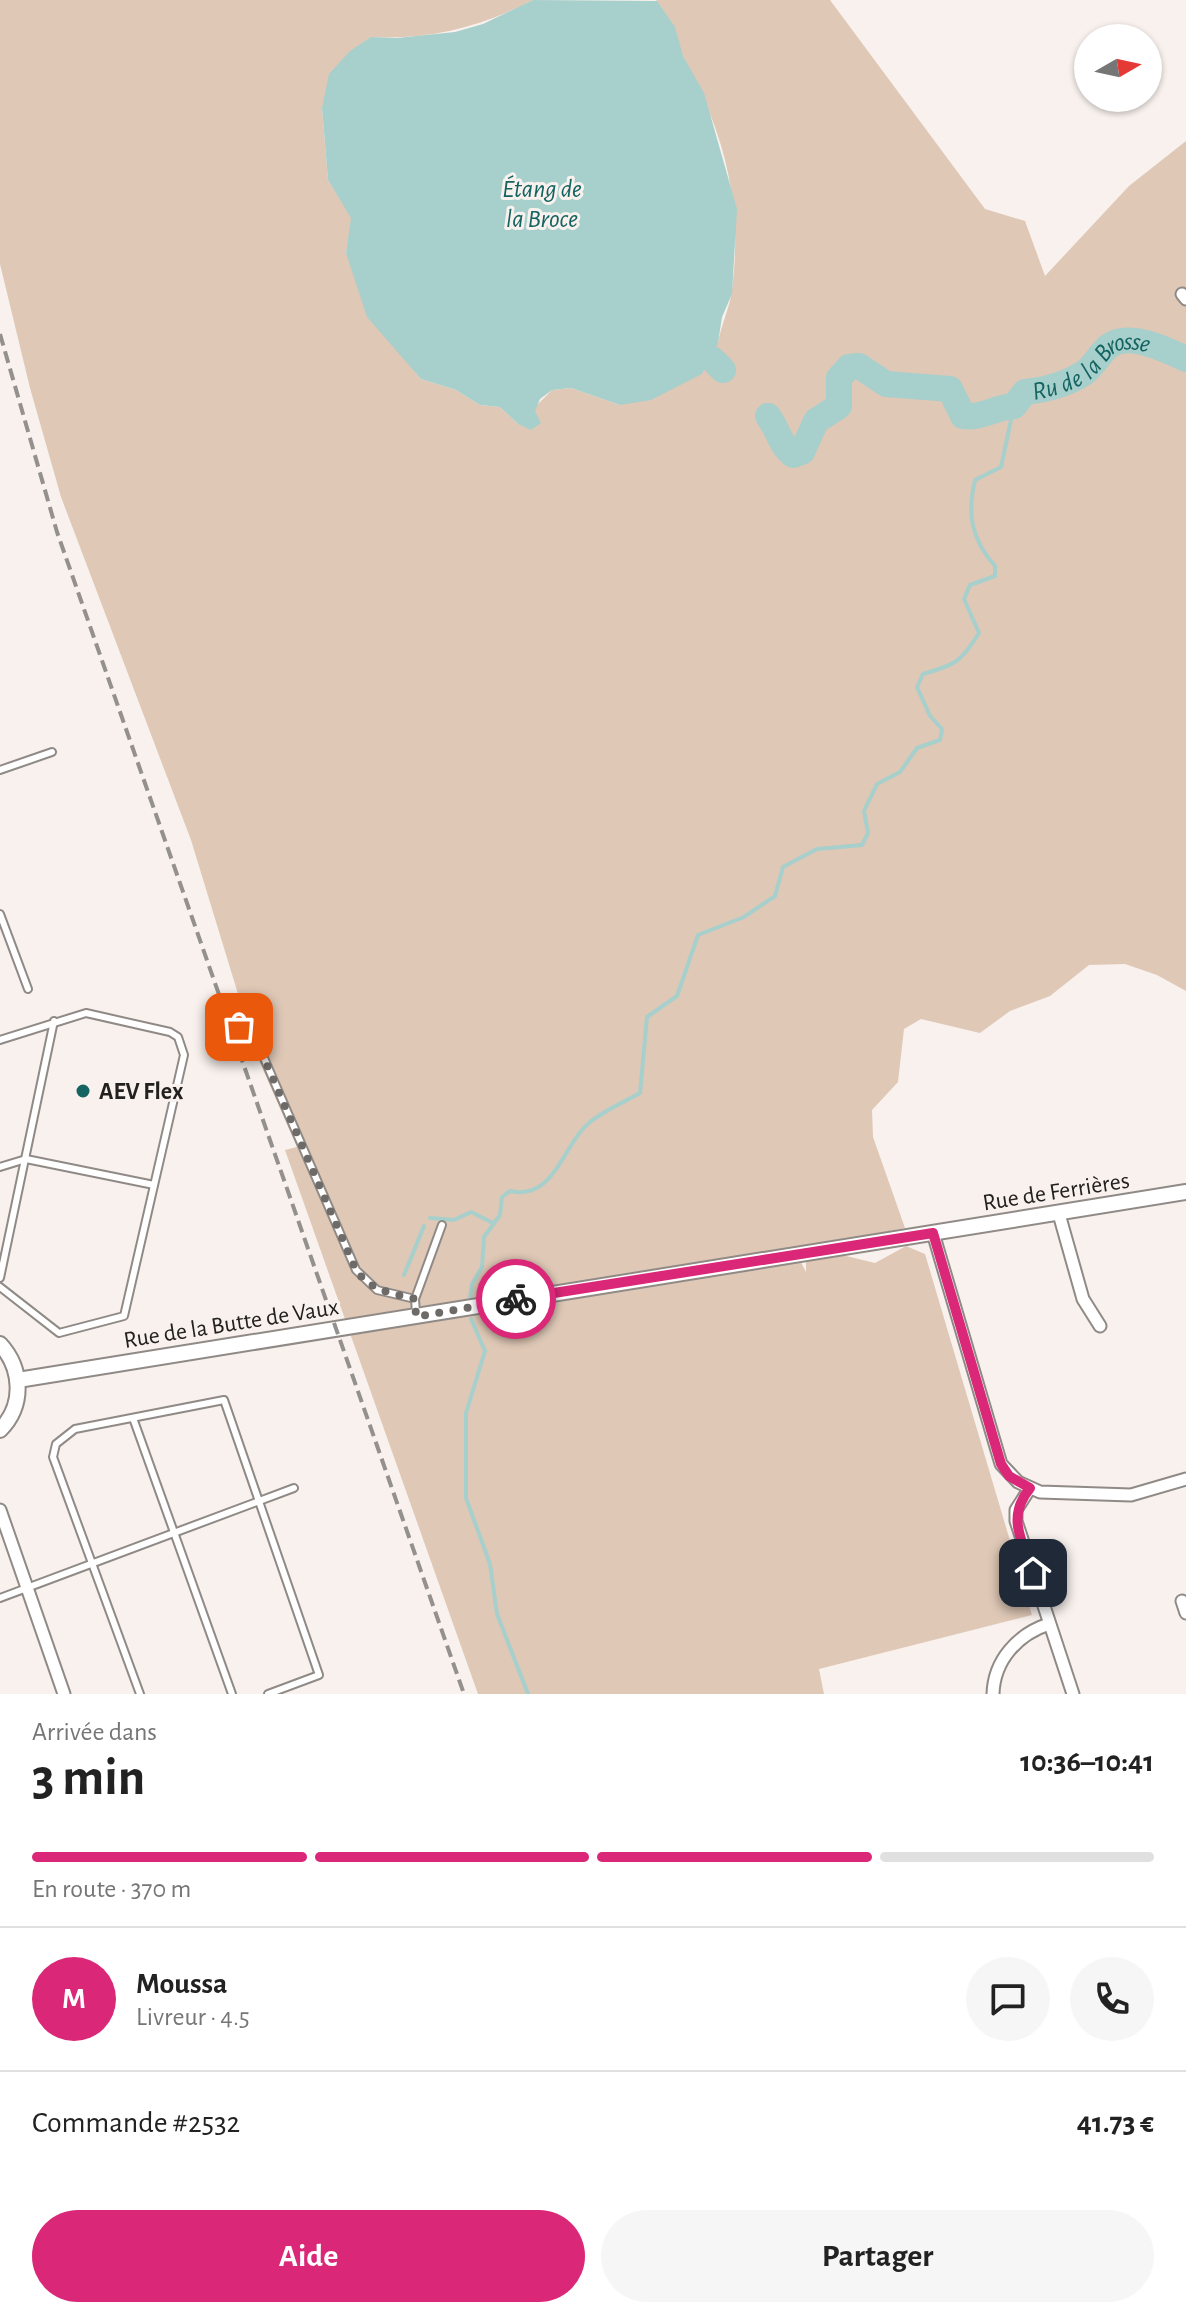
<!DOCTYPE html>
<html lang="fr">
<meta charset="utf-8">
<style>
:root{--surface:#fff;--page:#f6f6f6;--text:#222;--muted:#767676;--line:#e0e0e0;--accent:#db2777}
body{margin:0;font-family:"Alegreya Sans",sans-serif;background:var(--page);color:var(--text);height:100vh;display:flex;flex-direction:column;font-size:30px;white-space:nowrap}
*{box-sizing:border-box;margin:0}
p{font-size:26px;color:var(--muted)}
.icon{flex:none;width:44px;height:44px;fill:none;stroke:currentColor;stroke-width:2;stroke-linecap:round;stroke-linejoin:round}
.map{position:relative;height:1694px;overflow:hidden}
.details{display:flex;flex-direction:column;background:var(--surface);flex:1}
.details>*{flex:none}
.needle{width:52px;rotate:81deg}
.fabs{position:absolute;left:1074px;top:24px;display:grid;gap:16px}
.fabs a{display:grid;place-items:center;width:88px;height:88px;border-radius:50%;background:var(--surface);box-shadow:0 2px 6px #0004;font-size:40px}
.pin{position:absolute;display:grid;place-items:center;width:68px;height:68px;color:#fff;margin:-34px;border-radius:16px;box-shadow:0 4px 12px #0006}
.courier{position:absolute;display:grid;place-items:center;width:80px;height:80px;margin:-40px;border:6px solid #db2777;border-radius:50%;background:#fff;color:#222;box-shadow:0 2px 10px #0007}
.summary em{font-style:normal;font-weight:700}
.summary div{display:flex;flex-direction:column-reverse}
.summary{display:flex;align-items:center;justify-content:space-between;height:136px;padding:0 32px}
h1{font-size:52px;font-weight:700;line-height:60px}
.bar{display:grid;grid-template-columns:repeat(4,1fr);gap:12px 8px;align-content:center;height:96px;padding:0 32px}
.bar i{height:10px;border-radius:6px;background:var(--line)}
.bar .current{background:var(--accent)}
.bar p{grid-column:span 4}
.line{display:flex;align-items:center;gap:20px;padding:0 32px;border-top:2px solid var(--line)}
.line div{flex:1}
.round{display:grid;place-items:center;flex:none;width:84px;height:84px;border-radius:42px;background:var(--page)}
.cta{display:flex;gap:16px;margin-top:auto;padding:16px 32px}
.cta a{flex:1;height:92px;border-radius:48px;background:var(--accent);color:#fff;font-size:32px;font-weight:700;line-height:92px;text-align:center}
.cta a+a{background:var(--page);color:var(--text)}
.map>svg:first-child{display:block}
.green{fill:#dfc8b6}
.water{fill:#a7cfcc}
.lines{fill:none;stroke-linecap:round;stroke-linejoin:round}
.stream{stroke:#a7cfcc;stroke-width:4}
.river{stroke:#a7cfcc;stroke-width:26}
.service-casing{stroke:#908a86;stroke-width:10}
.minor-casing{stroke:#908a86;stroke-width:15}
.tertiary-casing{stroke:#908a86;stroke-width:18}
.service{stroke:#fff;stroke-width:6}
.minor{stroke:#fff;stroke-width:11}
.tertiary{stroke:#fff;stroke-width:14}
.rail{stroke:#94908d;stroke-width:4;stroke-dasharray:12 6;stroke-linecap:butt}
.done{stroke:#6e6a67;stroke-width:8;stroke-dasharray:0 14.4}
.route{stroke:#db2777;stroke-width:10}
.poi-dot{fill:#166462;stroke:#f8f1ed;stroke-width:3}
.labels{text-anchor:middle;stroke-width:6;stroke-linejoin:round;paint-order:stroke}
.poi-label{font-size:24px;font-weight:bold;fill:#23211f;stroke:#f8f1ed;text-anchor:start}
.street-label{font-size:24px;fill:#23211f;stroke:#f8f1ed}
.water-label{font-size:26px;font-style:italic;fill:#136360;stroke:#f8f1ed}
</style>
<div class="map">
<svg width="1186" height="1694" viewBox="0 0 1186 1694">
<rect width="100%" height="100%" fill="#f8f1ed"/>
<path class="green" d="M0 0H533C480 27 430 40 371 37L322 108 328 180 352 218 346 253 396 348 421 379 456 390 480 405 500 407 518 424 552 390 571 388 620 405 718 343C721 325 730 307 732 290 743 203 725 136 685 60 674 39 671 19 656 0H830L985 209 1025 221 1045 276 1129 186 1186 141V991L1157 975 1125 964 1089 965 1050 996 1010 1011 980 1033 921 1019 904 1029 898 1082 872 1110 873 1137 905 1228 794 1249 806 1272V1260L842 1255 875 1263 906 1246 925 1254 1032 1615 819 1669 824 1694H478L285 1150 297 1147 257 1056 191 840 61 497 30 388 0 264Z"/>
<path class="water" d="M533 0 657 1 675 27 683 56 704 93 737 209 732 294 722 317 718 343 702 374 651 400 620 405 571 388 552 390 540 399 535 411 541 423 531 430 518 424 500 407 480 405 456 390 421 379 367 317 346 253 351 218 328 180 322 108 329 74 350 51 371 37 397 38 455 32 483 24Z"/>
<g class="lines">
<g class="stream">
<path d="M430 1218 454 1220 471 1212 493 1223"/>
<path d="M404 1275 424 1226"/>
<path d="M470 1299 472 1284 482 1267 484 1237 500 1215 502 1197 510 1191C555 1201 562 1145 590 1122 605 1110 624 1102 640 1093L647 1017 677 996 698 935 744 917 775 896 783 867 817 849 862 845 868 833 864 811 877 784 900 772 917 748 940 740 942 729 930 716 917 687 923 674C955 665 961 662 979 633L964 599 970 585 995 576V566C971 539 967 514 975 480L1001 467 1014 406"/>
<path d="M471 1319 485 1351 466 1413V1498L490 1564 497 1614 528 1694"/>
</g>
<g class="river">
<path d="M712 359 723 370"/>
<path id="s1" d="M768 416C778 429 780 445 793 455L802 452 816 421 839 406V378L849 367 859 366 886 384 950 389 963 416C980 419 996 407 1014 406L1025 392C1044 390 1067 384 1084 373 1094 366 1100 353 1109 346 1129 331 1167 350 1186 359"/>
</g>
<defs>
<g id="service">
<path d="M0 770 52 752"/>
<path d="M0 914 28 989"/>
<path d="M239 1027 254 1026 264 1058 356 1270 377 1290 415 1299"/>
<path d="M0 1040 86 1013 170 1032 178 1037 184 1055 124 1316 59 1333 0 1287"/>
<path d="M0 1167 26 1159 154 1185"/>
<path d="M0 1278 54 1021"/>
<path d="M416 1313 415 1299 442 1225"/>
<path d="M133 1418 232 1694"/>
<path d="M0 1598 294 1488"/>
<path d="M140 1694 53 1457 56 1444 75 1429 224 1400 319 1675 268 1694"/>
</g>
<g id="minor">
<path d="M1182 294 1186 299"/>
<path d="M1059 1214 1083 1299 1100 1326"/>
<path d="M933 1233 1001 1464 1018 1482 1040 1492 1131 1495 1186 1479"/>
<path d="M1030 1488 1016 1510V1521L1073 1694"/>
<path d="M0 1510 64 1694"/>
<path d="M1182 1601 1186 1613"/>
<path d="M993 1694C994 1660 1018 1634 1049 1624"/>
</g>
<g id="tertiary">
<path d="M0 1344C22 1368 25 1405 0 1430"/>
<path d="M18 1380 1186 1192"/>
</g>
</defs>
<use href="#service" class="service-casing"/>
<use href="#minor" class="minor-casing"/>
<use href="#tertiary" class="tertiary-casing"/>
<use href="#service" class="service"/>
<use href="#minor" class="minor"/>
<use href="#tertiary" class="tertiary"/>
<path class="rail" d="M0 334 57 532 464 1694"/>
</g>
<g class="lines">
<path class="done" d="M239 1027 254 1026 264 1058 356 1270C371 1291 391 1293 415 1299L416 1317 516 1299"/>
<path class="route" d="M516 1299 933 1233 1001 1464 1009 1476 1030 1488C1006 1517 1022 1541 1033 1573"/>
</g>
<circle class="poi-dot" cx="83" cy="1091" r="8"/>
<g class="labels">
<g class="poi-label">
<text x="99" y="1099">AEV Flex</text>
</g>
<g class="street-label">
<text transform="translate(1056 1191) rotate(-9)" y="8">Rue de Ferrières</text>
<text transform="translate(231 1323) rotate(-9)" y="8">Rue de la Butte de Vaux</text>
</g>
<g class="water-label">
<text x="542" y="197">Étang de<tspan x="542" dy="30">la Broce</tspan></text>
<text dy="9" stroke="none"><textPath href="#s1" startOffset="442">Ru de la Brosse</textPath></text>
</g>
</g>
</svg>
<div class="fabs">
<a><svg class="needle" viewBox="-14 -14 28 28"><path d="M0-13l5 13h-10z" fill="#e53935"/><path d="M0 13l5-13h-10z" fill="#767676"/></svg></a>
</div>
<div class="pin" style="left:239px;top:1027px;background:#ea580c"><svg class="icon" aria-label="bag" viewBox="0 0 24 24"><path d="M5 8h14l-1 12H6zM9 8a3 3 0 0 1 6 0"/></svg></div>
<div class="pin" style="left:1033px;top:1573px;background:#1f2937"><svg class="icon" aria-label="home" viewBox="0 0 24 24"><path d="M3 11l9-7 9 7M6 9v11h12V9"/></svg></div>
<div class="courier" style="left:516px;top:1299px"><svg class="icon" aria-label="bike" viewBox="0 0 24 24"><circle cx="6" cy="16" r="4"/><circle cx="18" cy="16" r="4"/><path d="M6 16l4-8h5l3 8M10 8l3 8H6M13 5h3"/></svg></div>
</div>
<section class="details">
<div class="summary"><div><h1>3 min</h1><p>Arrivée dans</p></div><em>10:36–10:41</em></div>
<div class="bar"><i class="current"></i><i class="current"></i><i class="current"></i><i></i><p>En route · 370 m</p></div>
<div class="line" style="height:144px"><b class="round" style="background:var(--accent);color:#fff">M</b><div><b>Moussa</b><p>Livreur · 4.5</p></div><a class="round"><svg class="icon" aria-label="chat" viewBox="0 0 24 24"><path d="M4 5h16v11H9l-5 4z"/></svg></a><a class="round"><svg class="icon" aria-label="phone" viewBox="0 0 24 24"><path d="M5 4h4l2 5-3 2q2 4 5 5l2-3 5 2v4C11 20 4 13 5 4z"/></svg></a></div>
<div class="line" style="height:104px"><div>Commande #2532</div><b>41.73 €</b></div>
<div class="cta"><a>Aide</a><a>Partager</a></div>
</section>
